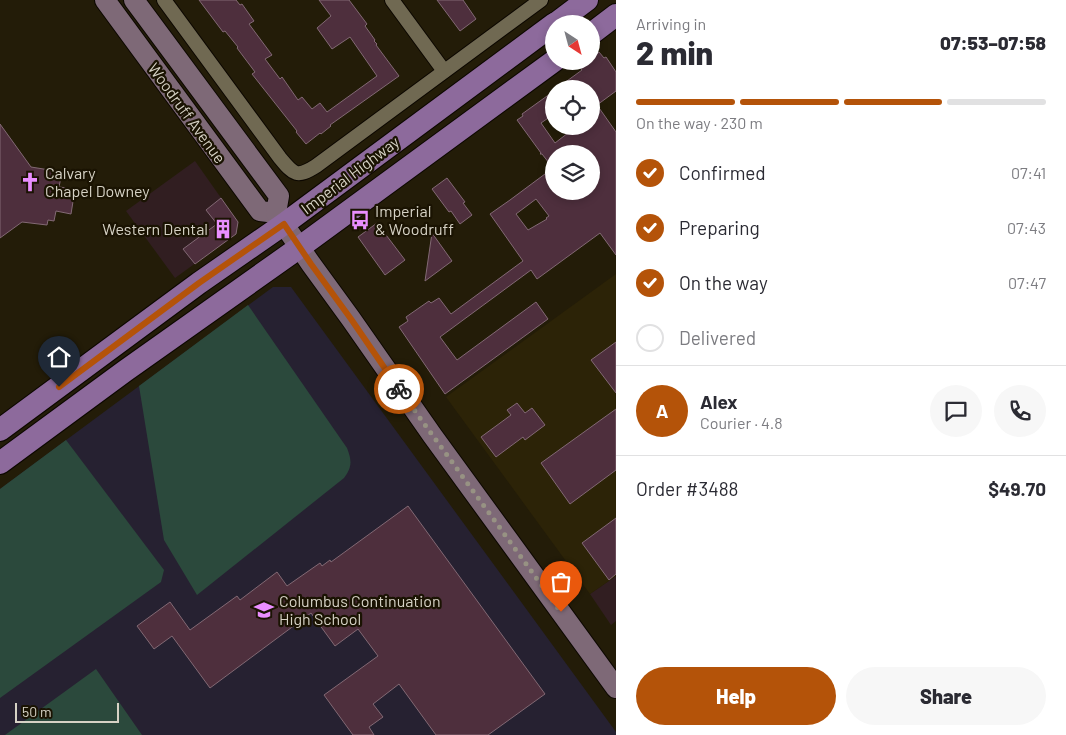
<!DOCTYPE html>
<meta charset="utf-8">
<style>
:root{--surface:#fff;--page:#f7f7f7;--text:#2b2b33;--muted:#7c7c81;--line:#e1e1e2;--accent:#b45309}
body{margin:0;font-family:Barlow,sans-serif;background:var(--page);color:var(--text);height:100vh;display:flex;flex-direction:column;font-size:19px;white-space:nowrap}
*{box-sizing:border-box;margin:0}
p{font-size:16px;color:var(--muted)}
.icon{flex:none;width:28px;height:28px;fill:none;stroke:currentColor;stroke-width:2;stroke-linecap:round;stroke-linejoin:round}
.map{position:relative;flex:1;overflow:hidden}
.sheet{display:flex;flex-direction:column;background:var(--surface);width:450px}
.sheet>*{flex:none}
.needle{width:32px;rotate:144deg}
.buttons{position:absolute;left:545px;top:15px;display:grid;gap:10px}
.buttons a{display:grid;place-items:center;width:55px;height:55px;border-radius:50%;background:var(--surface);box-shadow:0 2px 8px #0003;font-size:25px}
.scale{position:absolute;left:15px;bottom:12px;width:104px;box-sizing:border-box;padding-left:5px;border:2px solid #d6d2c5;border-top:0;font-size:14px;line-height:18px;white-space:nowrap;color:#d6d2c5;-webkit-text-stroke:4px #1a1302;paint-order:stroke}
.pin{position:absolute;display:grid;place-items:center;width:42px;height:42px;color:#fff;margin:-51px -21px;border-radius:50% 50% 50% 0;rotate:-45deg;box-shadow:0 0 5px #0007}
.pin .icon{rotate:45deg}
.courier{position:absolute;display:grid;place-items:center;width:50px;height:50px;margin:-25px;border:4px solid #b45309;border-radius:50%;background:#fff;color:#222;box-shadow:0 1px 6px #0007}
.head em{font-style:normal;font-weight:800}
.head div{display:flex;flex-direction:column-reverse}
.head{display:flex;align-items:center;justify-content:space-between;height:85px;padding:0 20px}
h1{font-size:32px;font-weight:800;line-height:38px}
.bar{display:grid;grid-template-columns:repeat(4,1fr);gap:8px 5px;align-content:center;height:60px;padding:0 20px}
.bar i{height:6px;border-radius:4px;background:var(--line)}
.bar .on{background:var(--accent)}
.bar p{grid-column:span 4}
.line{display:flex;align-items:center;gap:12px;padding:0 20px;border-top:1px solid var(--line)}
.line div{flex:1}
.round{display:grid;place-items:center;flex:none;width:52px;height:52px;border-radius:26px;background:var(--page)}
ol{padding:0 20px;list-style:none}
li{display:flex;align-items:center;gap:15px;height:55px}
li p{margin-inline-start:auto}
li .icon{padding:5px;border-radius:50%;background:var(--accent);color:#fff;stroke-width:4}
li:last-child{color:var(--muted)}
li i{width:28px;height:28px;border:2px solid var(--line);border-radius:50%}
.cta{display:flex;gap:10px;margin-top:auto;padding:10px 20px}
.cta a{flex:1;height:58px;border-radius:30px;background:var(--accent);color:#fff;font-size:20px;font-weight:800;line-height:58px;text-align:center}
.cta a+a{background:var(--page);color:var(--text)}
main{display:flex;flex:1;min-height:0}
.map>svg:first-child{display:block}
.commercial{fill:#311e21}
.built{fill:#2c2307}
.education{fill:#262131}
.green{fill:#2b493c}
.building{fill:#4e2f3d;stroke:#826974;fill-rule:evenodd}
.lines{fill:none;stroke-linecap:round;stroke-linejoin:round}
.minor-casing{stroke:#0c0700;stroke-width:16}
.secondary-casing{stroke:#0c0700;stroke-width:22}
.primary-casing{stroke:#0c0700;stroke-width:24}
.minor{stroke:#706952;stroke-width:14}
.secondary{stroke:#7e6977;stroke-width:20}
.primary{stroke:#8d6a9c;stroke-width:22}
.done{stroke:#979283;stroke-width:5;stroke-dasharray:0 9}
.route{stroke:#b45309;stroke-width:6}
.labels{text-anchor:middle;stroke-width:4.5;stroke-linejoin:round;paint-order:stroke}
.street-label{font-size:16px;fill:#d6d2c5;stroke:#1a1302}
.poi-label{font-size:16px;fill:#d6d2c5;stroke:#1a1302;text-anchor:start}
</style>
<main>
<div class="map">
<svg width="616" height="735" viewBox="0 0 616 735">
<rect width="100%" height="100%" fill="#231c08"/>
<g class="commercial">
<path d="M195 161 238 222 236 234 175 278 126 211Z"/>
<path d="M616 576V621L611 625 590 594Z"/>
</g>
<path class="built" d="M616 274V576L590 594 446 397Z"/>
<path class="education" d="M273 287H291L616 732V735H0V489Z"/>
<g class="green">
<path d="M248 305 347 448C352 461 352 467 344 478L197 595 164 540 139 386Z"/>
<path d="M66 440 164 570 161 582 0 698V489Z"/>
<path d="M96 669 142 735H5Z"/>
</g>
<g class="building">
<path d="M199 0H236L240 5 242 4 254 21 249 24 272 55 265 59 280 79 282 77 298 100 302 97 312 109 320 103 327 112 377 76 350 37 332 49 317 28 331 16 319 0H349L367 24 365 26 375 40 374 41 377 44 376 45 399 76 330 125 331 126 321 134 320 133 306 144 296 132 297 131 252 74 255 72 237 48 238 47 225 31 223 32Z"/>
<path d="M437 0H463L476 19 460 31Z"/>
<path d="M599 52 604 58 606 57 616 72V91L597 105 616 132V255L600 233 537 279 531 270 440 337 457 360 536 302 548 319 445 394 399 327 408 321 406 317 429 301 431 303 439 298 451 314 523 261 490 214 510 200 553 168 542 154H540L541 153 517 120 523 116 522 114 554 91V114L541 123 555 143 577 126H591V89H556L582 70 579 66 586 61H591V58ZM554 154H591V191H554ZM536 199 549 216 546 218 547 219 528 230 516 214Z"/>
<path d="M0 124 31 167 56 171 55 176 61 177 59 187 75 189 71 214 56 211 54 221 48 220 47 225 22 222 0 238Z"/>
<path d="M447 178 465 202 463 203 472 215 460 224 451 211 449 212 432 189Z"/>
<path d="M221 198 238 222 236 234 195 264 183 249 217 224 206 210Z"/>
<path d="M377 223 405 260 385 275 358 237Z"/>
<path d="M432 233 452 261 425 281Z"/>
<path d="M616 342V393L591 360Z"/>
<path d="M517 403 525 413 532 408 545 425 525 440 523 437 496 457 481 437 511 415 507 410Z"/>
<path d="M616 409V470L570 504 541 463Z"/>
<path d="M408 506 545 694 488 735H436L399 684 373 704 383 717 369 727 374 735H353L324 695 378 656 358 629 335 646 311 613 210 688 172 636 154 649 137 626 170 602 190 630 237 596 240 600 277 572 287 586 320 563 322 566 330 560 331 562Z"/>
<path d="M616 518V574L609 580 582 543Z"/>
</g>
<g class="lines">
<defs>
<g id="minor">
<path d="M164 0 280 158C294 175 297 178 316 166L541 0"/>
<path d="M392 0 444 71"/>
</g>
<g id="secondary">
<path d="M105 0 260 211 276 213 311 264 351 319 432 435 616 688"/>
<path d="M134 0 279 196 276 213"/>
</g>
<g id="primary">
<path d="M555 24 587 0"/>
<path d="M591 34 616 15"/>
<path d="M0 430 199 283 284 224 554 24"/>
<path d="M0 463 125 371 300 247 554 61"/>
</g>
</defs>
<use href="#minor" class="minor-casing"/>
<use href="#secondary" class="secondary-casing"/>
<use href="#primary" class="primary-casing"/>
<use href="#minor" class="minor"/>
<use href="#secondary" class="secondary"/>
<use href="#primary" class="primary"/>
</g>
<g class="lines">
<path class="done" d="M399 389 561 612"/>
<path class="route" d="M59 387 199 283 284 224 311 264 351 319 399 389"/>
</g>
<defs>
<symbol id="church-bare" viewBox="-9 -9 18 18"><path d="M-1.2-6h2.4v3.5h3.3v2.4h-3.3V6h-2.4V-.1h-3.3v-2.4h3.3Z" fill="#e98efe" stroke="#1a1302" stroke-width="2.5" paint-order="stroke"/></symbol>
<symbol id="bus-bare" viewBox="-9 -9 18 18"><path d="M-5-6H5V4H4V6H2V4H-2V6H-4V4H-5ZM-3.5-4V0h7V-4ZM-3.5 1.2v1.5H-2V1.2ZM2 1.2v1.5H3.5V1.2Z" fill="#e98efe" stroke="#1a1302" stroke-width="2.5" paint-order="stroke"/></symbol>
<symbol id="building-bare" viewBox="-9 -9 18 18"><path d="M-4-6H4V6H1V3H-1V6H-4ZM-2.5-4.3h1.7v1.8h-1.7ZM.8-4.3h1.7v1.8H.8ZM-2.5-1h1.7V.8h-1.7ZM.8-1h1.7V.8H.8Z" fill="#e98efe" stroke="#1a1302" stroke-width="2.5" paint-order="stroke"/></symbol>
<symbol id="school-bare" viewBox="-9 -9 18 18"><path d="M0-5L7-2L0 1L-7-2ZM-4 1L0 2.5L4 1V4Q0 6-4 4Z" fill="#e98efe" stroke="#1a1302" stroke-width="2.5" paint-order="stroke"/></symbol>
</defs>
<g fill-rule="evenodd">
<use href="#church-bare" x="16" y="168" width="28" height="28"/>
<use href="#bus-bare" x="346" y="206" width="28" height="28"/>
<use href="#building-bare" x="209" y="215" width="28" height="28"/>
<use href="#school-bare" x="250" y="596" width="28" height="28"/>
</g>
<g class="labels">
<g class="street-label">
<text transform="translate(187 113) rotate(54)" y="6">Woodruff Avenue</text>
<text transform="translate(350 175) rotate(-37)" y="6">Imperial Highway</text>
</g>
<g class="poi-label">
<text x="45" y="179">Calvary<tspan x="45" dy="18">Chapel Downey</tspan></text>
<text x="375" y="217">Imperial<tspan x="375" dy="18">&amp; Woodruff</tspan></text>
<text x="208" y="235" text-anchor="end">Western Dental</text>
<text x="279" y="607">Columbus Continuation<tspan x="279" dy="18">High School</tspan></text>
</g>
</g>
</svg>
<div class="buttons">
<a><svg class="needle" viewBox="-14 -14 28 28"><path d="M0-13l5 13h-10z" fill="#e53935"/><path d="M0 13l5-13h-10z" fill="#7c7c81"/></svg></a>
<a><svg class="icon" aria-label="locate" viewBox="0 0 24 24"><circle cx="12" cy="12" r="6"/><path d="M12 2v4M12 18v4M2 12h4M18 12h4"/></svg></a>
<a><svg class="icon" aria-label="layers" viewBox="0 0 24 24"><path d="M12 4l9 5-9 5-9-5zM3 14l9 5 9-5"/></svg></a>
</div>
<div class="scale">50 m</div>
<div class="pin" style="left:561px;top:612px;background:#ea580c"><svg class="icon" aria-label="bag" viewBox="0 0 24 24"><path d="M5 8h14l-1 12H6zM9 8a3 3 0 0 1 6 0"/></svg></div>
<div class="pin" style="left:59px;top:387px;background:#1f2937"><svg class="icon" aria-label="home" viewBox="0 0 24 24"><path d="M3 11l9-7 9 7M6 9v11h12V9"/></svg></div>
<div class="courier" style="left:399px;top:389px"><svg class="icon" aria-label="bike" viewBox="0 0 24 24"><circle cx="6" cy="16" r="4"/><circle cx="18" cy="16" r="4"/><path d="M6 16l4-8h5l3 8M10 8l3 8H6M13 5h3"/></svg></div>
</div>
<section class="sheet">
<div class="head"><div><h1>2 min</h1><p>Arriving in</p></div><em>07:53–07:58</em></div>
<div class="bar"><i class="on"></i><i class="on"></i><i class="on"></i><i></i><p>On the way · 230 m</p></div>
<ol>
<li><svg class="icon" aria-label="check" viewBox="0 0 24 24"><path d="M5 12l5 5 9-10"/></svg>Confirmed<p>07:41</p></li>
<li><svg class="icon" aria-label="check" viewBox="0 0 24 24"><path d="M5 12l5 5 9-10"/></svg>Preparing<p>07:43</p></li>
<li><svg class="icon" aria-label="check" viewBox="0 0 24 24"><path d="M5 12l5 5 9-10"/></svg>On the way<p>07:47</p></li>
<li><i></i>Delivered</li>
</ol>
<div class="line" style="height:90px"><b class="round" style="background:var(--accent);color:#fff">A</b><div><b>Alex</b><p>Courier · 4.8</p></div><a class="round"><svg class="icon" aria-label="chat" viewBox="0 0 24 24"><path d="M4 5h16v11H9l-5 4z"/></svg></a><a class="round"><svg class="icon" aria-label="phone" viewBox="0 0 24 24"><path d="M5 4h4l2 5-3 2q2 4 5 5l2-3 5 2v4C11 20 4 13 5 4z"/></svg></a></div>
<div class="line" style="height:65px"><div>Order #3488</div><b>$49.70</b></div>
<div class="cta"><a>Help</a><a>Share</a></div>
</section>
</main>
